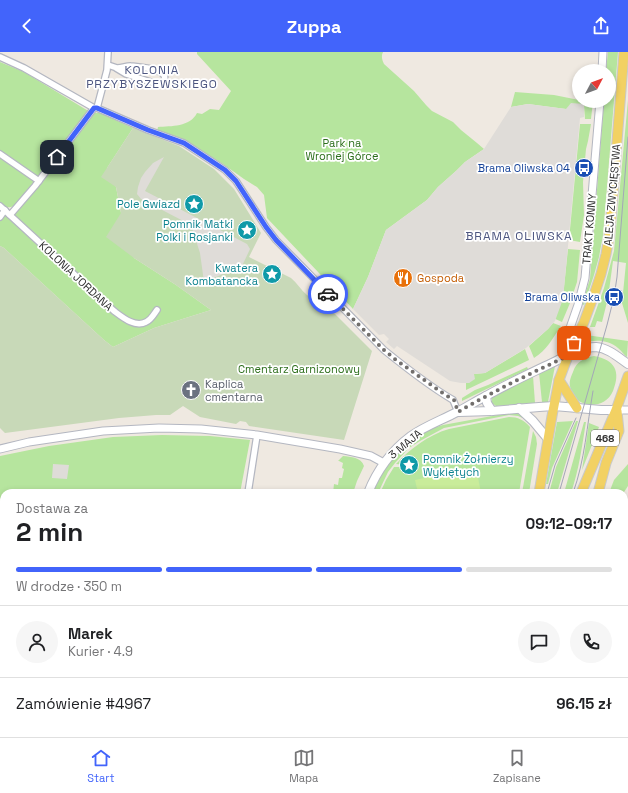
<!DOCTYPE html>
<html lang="pl">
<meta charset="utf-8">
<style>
:root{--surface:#fff;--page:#f6f6f6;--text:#202124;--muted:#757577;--line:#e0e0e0;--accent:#4264fb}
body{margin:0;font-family:"Space Grotesk",sans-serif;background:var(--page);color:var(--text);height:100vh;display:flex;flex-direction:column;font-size:15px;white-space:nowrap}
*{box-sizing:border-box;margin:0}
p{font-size:13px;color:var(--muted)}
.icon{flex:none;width:22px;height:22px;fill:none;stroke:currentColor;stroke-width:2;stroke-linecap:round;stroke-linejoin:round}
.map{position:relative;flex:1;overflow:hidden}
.drawer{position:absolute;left:0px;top:437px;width:628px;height:248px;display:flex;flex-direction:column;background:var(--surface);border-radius:12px 12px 0 0;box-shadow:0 2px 6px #0003}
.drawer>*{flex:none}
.needle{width:26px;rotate:49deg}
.buttons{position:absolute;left:572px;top:12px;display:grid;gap:8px}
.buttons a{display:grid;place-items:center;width:44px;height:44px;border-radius:50%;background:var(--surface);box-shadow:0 2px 6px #0003;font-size:20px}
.pin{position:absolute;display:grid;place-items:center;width:34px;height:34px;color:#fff;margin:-17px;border-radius:8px;box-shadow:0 2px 6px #0006}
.courier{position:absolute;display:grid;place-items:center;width:40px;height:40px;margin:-20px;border:3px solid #4264fb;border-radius:50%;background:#fff;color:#222;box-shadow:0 1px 5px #0007}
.overview em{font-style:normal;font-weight:800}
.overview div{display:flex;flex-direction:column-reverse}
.overview{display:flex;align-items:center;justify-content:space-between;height:68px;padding:0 16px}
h1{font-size:26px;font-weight:800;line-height:30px}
.bar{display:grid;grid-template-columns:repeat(4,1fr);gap:6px 4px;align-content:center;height:48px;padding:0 16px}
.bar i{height:5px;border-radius:3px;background:var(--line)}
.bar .on{background:var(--accent)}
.bar p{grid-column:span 4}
.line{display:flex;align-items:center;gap:10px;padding:0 16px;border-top:1px solid var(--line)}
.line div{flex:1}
.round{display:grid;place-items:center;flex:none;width:42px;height:42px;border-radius:21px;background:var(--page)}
header{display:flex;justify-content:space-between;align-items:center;height:52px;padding:0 16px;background:var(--accent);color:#fff;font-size:18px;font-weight:800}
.tabs{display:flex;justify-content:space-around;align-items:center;height:56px;border-top:1px solid var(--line);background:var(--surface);font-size:11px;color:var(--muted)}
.tabs a{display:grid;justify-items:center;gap:2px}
.tabs .on{color:var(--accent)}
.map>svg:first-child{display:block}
.green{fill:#b6e59e}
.cemetery{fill:#c8d9b8}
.pitch{fill:#c9ec9a}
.plaza{fill:#dfdcd8}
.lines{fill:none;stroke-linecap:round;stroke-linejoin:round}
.minor-casing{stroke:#b4b7c1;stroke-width:8}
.tertiary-casing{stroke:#b4b7c1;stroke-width:9}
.secondary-casing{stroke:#b4b7c1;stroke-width:10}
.primary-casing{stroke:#c9c9c9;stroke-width:11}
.minor{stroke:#fff;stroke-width:5.5}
.tertiary{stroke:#fff;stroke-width:7}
.secondary{stroke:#fff;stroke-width:8}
.primary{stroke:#f2d163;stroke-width:9}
.tram{stroke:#a3a6b8;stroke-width:1}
.rail-casing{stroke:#a3a6b8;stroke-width:3.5}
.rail{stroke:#fff;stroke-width:2;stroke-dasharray:6;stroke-linecap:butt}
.done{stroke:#726f6d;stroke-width:4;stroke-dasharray:0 7.2}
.route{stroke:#4264fb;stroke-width:5}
.labels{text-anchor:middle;stroke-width:3.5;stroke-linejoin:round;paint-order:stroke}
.shield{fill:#fff;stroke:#6d6d6d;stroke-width:1}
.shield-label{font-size:10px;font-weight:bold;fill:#2e2e2e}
.park-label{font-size:11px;fill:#2c6e1b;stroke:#fff}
.transit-label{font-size:11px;fill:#164399;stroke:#fff;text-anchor:end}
.street-label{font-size:11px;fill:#2e2e2e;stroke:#fff}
.culture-label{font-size:11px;fill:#0d838f;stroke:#fff;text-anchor:end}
.food-label{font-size:11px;fill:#c56008;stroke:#fff;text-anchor:start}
.worship-label{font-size:11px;fill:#5b616d;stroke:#fff;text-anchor:start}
.neighbourhood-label{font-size:12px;letter-spacing:1px;fill:#4d5680;stroke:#fff}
</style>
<header><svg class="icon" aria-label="back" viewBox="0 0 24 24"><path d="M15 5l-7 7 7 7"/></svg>Zuppa<svg class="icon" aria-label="share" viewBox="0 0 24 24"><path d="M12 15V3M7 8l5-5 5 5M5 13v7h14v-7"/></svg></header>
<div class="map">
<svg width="628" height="685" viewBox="0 0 628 685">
<rect width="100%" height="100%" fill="#efe9e1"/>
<g class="green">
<path d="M197 0H383C381 4 382 8 384 12L414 39 426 53 432 59 453 70 461 78 477 91 484 97 465 110 456 119 438 135 427 148 386 178 368 225 353 257 267 166 264 143 257 135 244 127 223 112 190 92 157 79 158 75C171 74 190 75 197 61L202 62 210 57 219 58 231 39 197 2Z"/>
<path d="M608 0H618L603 183 599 205 594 223 584 253 582 252 590 227 604 49H609V19H606Z"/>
<path d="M0 10 24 20 90 60 38 127 0 100Z"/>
<path d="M515 40 554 43 579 48V49H593L591 67H585L584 53 566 57 528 52 511 55Z"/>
<path d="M628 48V271L622 251 626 211 613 209 608 246 602 270 597 269 595 275H590L604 236 614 199Z"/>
<path d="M95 61H100L133 76 107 116 116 135 121 161 134 206 176 233 211 258 154 276 113 295 104 288 4 196 0 194V168L5 161 13 165Z"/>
<path d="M580 72H591L588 89 586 97 583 130 584 163 580 190 569 188Z"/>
<path d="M0 104 35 130 14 154C8 156 5 156 0 151Z"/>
<path d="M568 197 580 198 577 230 571 248 563 245Z"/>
<path d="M550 242 570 251 562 270 551 265Z"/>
<path d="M553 271 561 274C553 286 546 299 534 306L529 294 548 277Z"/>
<path d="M586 283 628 289 627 305C624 303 622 299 618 296 609 288 595 287 584 291Z"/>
<path d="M525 297 529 308 466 338V331H469L474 322 485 321Z"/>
<path d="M594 304C615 308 621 319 613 339 604 360 572 356 570 334 569 329 571 325 573 320 576 310 584 306 594 304Z"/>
<path d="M555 314 548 350H542L539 321Z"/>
<path d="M527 315 528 317 462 349V346L475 338 488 333Z"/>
<path d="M533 324 535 351 496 354 492 351V346L495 344Z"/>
<path d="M515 361 521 363 525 367 518 364 509 363 444 376 420 389 409 396 395 411 388 420 378 441H373C383 410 411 381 443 373L503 362Z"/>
<path d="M509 365C518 365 524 368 530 375L519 441H380L386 428 394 415H405L406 417 409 418H412L414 415 415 416 414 411C411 408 407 408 405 413L396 412C410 397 428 383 449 377Z"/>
<path d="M573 369 552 416 548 432H546L557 370Z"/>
<path d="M576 369H578L557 441H549L556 415Z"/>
<path d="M584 370H586C582 394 579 418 571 441H564Z"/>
<path d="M589 371 599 375 582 418Z"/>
<path d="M533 379 536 385 537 392 529 441H522Z"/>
<path d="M162 383 210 384 250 388 240 441H4V681H168L171 685H0V404L49 394 113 385Z"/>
<path d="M343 404C351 405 361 405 364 414L357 429 353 441H333L334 432 338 433 339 426H342L344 417 342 416 343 411 339 409H338Z"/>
<path d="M628 412V434L624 440 609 441 614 428Z"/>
<path d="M225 681H270L264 685H229Z"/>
</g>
<path class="cemetery" d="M133 76 179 94 214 117 234 137 261 181 249 205 291 226C297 231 301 238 307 243 311 246 318 246 322 249L372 299 344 388 249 374 246 370 240 369 236 372 200 365 183 354 170 363H156L119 366 5 381 0 376V194L4 196 104 288 113 295 154 276 211 258 176 233 134 206 106 185 121 161 116 135 101 125Z"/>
<path class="pitch" d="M476 415 481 441H418L415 428Z"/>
<g class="plaza">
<path d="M571 51 584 52V65L580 66 563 247 555 269 548 277 526 296 485 321 474 322 475 327 469 331H461L450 329 397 294 394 297 386 290 389 287 384 282 379 283 353 257 368 225 386 178 427 148 438 135 456 119 465 110 484 97 511 55 528 52 566 57Z"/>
<path d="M164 105 145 139 247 192 250 197 242 214 204 230 200 201 191 173 141 147 137 142 138 135 141 126 145 120 153 111Z"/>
<path d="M53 412 69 413 67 427 52 426Z"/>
</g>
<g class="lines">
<defs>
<g id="minor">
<path d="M0 5 24 16 94 56H97L148 78 184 91 225 118 236 129 266 175 276 188 384 298C405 315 429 334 453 348L458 360"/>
<path d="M108 13C111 14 114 15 117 16 122 16 126 14 130 14 138 15 175 17 162 31L157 32 126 22 116 16"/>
<path d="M97 56 107 18 108 0"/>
<path d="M0 102 39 129"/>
<path d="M0 154 114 259C122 265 135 276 146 270 151 268 154 262 157 258"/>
<path d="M10 163 35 134 94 56"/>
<path d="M0 165 5 158"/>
<path d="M248 441 257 383"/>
<path d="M624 538 628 541"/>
<path d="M519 681V685"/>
</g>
<g id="tertiary">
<path d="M602 19 603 0"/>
<path d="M569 299 570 276 578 253 585 226 600 49"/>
<path d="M616 358H628"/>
<path d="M0 397 29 390 103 379 159 376 201 377 257 383 340 397 371 404 384 411"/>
</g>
<g id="secondary">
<path d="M486 344 487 351 492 359"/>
<path d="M519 356 533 369 548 387"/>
<path d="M459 360 492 359 539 355 554 354 601 358H616"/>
<path d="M368 441C377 418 391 399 411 384 425 374 442 368 457 360 467 355 476 349 486 344 509 331 533 320 556 309 568 303 583 295 596 295 608 296 618 305 628 312"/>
<path d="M293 685 298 681"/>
</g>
<g id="primary">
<path d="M559 328 577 356"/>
<path d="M539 441 552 364 559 328 568 304 584 270 594 243 601 222 606 202 610 179 624 0"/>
<path d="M581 441 616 358 628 324"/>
<path d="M598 441 606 411 619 379 617 359"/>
<path d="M478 685 480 681"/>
<path d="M499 685 500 681"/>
</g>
</defs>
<use href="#minor" class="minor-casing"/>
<use href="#tertiary" class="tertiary-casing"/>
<use href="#secondary" class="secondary-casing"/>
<use href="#primary" class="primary-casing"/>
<use href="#minor" class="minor"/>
<use href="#tertiary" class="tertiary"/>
<use href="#secondary" class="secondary"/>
<use href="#primary" class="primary"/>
<g class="tram">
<path d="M547 441 555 413 576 366"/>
<path d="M559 441 607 273 614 245 617 225 628 85"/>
<path d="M573 441C585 408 587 373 593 339"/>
<path d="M309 685 314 681"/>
<path d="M491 685 492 681"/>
</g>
<defs>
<g id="rail">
<path d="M624 470 628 466"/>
<path d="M624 485 628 481"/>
<path d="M624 505 628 501"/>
<path d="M380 685 386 681"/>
<path d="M393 685 399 681"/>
<path d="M415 685 421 681"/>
<path d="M425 685 430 681"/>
</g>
</defs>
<use href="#rail" class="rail-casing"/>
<use href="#rail" class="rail"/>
</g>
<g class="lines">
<path class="done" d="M328 242 384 298 396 308 444 342 454 348 458 360C494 339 531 321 568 304L574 291"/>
<path class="route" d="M57 105 94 56H97L148 78 184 91 225 118 236 129 266 175 276 188 328 242"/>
</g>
<defs>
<symbol id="bus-disc" viewBox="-11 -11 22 22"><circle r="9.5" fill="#1a4fb4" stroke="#fff"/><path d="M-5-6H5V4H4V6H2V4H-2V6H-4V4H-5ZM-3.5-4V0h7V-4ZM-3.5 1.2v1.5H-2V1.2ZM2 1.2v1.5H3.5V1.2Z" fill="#fff"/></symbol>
<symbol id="sight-disc" viewBox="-11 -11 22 22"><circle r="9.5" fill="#0f9aa8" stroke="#fff"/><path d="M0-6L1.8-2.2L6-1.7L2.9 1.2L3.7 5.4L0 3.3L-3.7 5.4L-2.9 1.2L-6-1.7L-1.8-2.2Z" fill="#fff"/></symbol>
<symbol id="restaurant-disc" viewBox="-11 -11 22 22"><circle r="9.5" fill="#e8710a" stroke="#fff"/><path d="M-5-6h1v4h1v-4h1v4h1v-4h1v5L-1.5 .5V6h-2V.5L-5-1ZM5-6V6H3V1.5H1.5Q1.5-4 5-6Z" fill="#fff"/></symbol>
<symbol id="church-disc" viewBox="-11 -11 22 22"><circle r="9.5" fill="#6b7280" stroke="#fff"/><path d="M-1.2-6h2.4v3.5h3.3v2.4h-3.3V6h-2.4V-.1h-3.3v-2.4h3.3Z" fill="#fff"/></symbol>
</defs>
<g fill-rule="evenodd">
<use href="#bus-disc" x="573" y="105" width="22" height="22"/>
<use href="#sight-disc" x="183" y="141" width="22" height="22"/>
<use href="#sight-disc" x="236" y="167" width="22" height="22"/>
<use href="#sight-disc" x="261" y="211" width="22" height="22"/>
<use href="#restaurant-disc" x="392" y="215" width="22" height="22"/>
<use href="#bus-disc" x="603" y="234" width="22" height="22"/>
<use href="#church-disc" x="180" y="327" width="22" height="22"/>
<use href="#sight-disc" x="398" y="402" width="22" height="22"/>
</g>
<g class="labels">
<rect class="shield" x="591" y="378" width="28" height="16" rx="3"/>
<g class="shield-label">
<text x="605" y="390">468</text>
</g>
<g class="park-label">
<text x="342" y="95">Park na<tspan x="342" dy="13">Wroniej Górce</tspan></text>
<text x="299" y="321">Cmentarz Garnizonowy</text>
</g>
<g class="transit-label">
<text x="570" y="120">Brama Oliwska 04</text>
<text x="600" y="249">Brama Oliwska</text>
</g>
<g class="street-label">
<text transform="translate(612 143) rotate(-85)" y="4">ALEJA ZWYCIĘSTWA</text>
<text transform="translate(589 177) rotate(-85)" y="4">TRAKT KONNY</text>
<text transform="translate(76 224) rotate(43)" y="4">KOLONIA JORDANA</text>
<text transform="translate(405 392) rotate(-40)" y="4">3 MAJA</text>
</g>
<g class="culture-label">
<text x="180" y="156">Pole Gwiazd</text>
<text x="233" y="176">Pomnik Matki<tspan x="233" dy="13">Polki i Rosjanki</tspan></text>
<text x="258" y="220">Kwatera<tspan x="258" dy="13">Kombatancka</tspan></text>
<text x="423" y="411" text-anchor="start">Pomnik Żołnierzy<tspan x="423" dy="13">Wyklętych</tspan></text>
</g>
<g class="food-label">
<text x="417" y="230">Gospoda</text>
</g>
<g class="worship-label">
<text x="205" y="336">Kaplica<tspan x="205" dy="13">cmentarna</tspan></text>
</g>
<g class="neighbourhood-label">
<text x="152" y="22">KOLONIA<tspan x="152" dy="14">PRZYBYSZEWSKIEGO</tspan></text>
<text x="519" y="188">BRAMA OLIWSKA</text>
</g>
</g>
</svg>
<div class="buttons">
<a><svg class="needle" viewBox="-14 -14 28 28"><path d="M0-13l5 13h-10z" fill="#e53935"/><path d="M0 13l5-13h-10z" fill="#757577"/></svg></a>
</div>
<div class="pin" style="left:574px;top:291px;background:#ea580c"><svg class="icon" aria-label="bag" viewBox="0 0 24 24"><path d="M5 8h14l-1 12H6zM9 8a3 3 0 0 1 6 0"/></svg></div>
<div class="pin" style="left:57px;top:105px;background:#1f2937"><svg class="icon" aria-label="home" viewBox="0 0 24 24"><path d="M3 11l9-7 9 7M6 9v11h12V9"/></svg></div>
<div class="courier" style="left:328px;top:242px"><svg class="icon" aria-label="car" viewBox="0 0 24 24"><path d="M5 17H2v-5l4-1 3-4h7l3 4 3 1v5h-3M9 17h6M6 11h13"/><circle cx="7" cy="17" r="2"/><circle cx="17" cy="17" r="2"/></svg></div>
<section class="drawer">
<div class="overview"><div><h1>2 min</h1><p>Dostawa za</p></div><em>09:12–09:17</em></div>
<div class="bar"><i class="on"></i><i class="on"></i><i class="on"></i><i></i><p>W drodze · 350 m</p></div>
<div class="line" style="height:72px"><a class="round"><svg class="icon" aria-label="person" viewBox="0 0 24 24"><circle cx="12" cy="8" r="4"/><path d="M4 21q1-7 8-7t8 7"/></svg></a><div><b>Marek</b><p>Kurier · 4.9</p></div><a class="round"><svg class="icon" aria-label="chat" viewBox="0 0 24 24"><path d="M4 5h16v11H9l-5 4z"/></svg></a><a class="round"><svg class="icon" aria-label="phone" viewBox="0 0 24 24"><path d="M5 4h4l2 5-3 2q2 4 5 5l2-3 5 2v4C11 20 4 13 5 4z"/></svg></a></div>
<div class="line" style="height:52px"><div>Zamówienie #4967</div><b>96.15 zł</b></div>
</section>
</div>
<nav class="tabs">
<a class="on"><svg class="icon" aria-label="home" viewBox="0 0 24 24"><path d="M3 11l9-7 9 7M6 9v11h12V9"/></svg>Start</a>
<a><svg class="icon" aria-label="map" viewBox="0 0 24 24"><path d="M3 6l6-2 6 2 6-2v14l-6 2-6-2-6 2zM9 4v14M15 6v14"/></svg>Mapa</a>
<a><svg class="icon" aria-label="saved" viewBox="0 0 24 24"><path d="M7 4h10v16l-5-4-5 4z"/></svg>Zapisane</a>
</nav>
